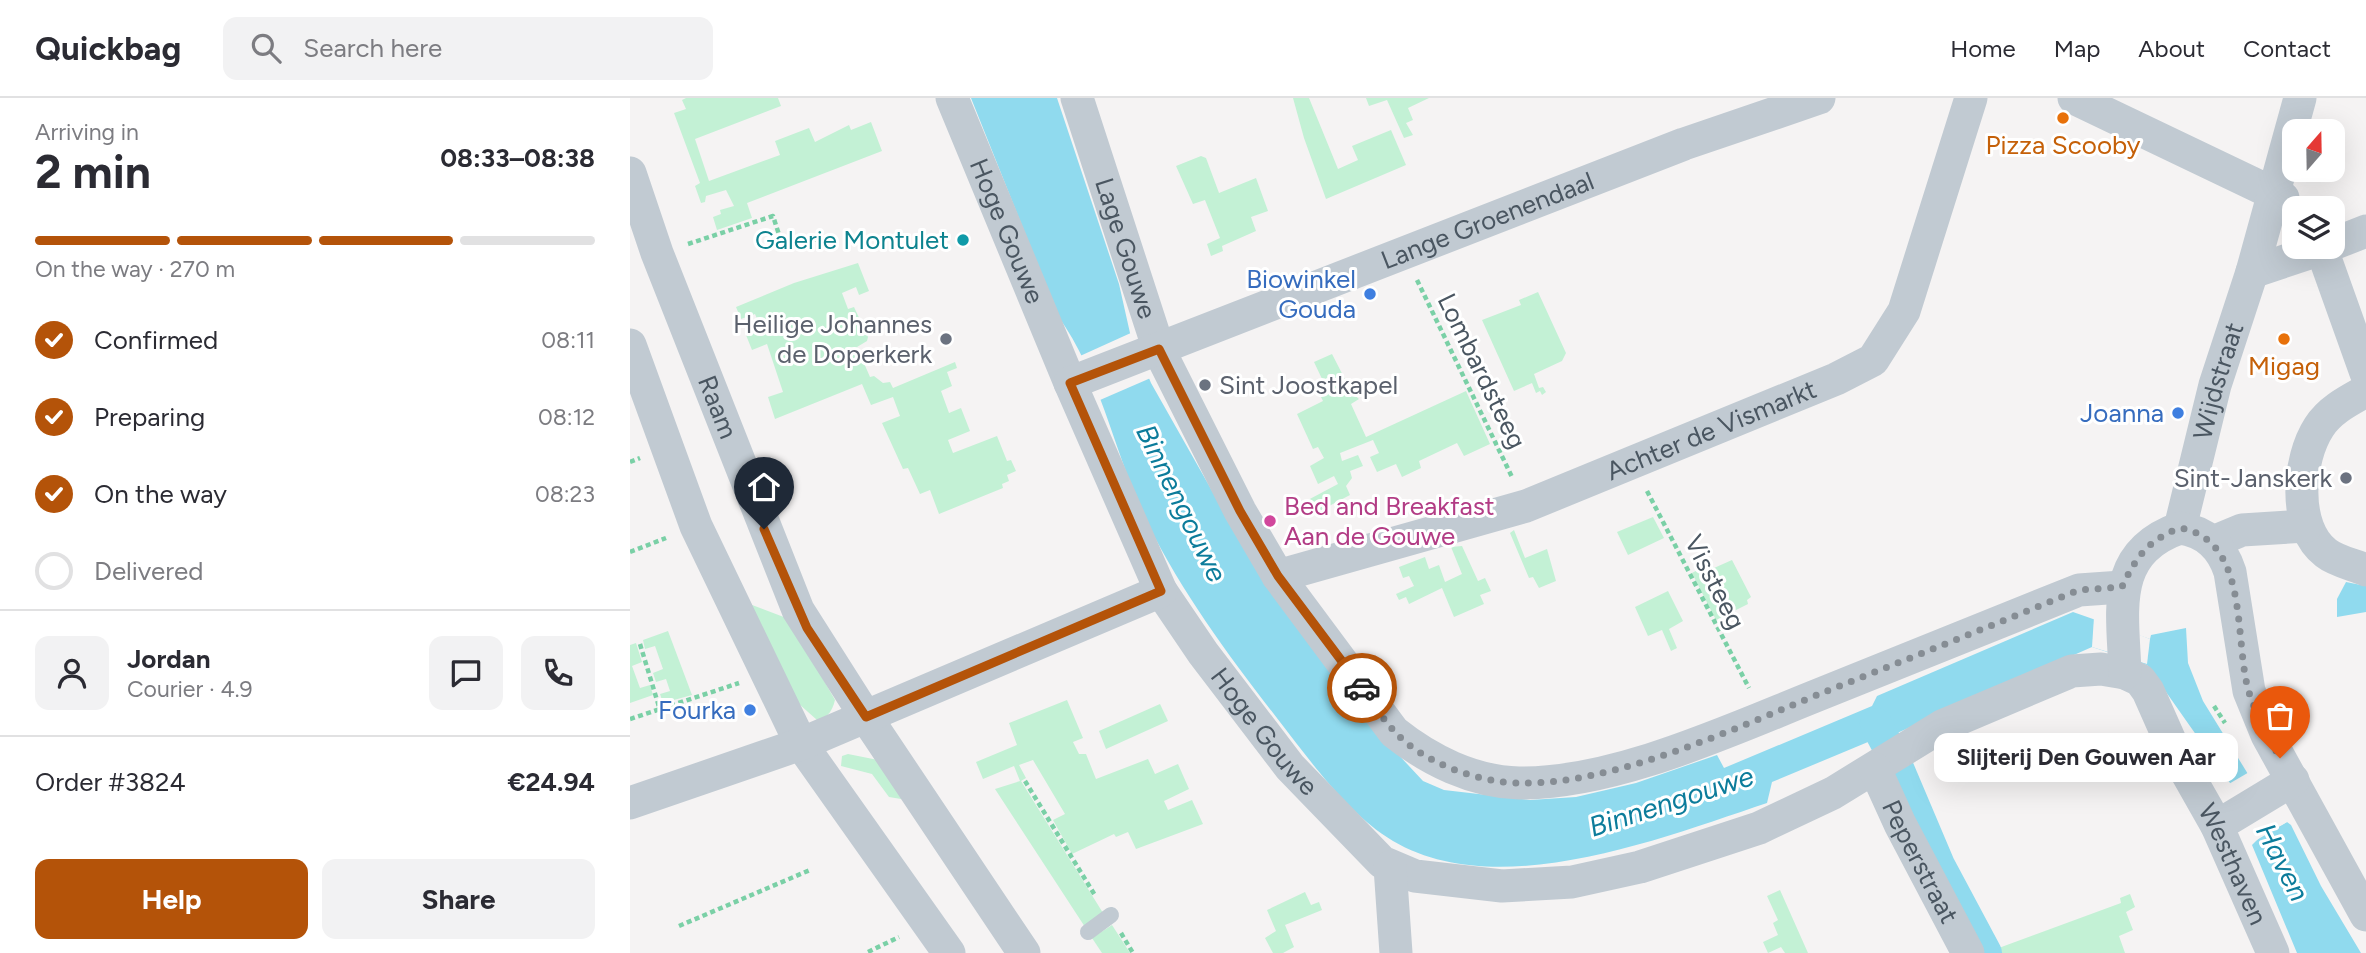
<!DOCTYPE html>
<meta charset="utf-8">
<style>
:root{--surface:#fff;--page:#f2f2f3;--text:#2b2b33;--muted:#7c7c81;--line:#e1e1e2;--accent:#b45309}
body{margin:0;font-family:Figtree,sans-serif;background:var(--page);color:var(--text);height:100vh;display:flex;flex-direction:column;font-size:26px;white-space:nowrap}
*{box-sizing:border-box;margin:0}
p{font-size:23px;color:var(--muted)}
.icon{flex:none;width:38px;height:38px;fill:none;stroke:currentColor;stroke-width:2;stroke-linecap:round;stroke-linejoin:round}
.map{position:relative;flex:1;overflow:hidden}
.panel{display:flex;flex-direction:column;background:var(--surface);width:630px}
.panel>*{flex:none}
.needle{width:46px;rotate:20deg}
.fabs{position:absolute;left:1652px;top:21px;display:grid;gap:14px}
.fabs a{display:grid;place-items:center;width:63px;height:63px;border-radius:14px;background:var(--surface);box-shadow:0 7px 28px #0002;font-size:35px}
.pin{position:absolute;display:grid;place-items:center;width:60px;height:60px;color:#fff;margin:-72px -30px;border-radius:50% 50% 50% 0;rotate:-45deg;box-shadow:0 0 7px #0007}
.pin .icon{rotate:45deg}
.courier{position:absolute;display:grid;place-items:center;width:70px;height:70px;margin:-35px;border:5px solid #b45309;border-radius:50%;background:#fff;color:#222;box-shadow:0 2px 9px #0007}
.bubble{position:absolute;height:49px;border-radius:14px;background:var(--surface);box-shadow:0 7px 28px #0002;font-size:23px;font-weight:700;line-height:49px;text-align:center}
.head em{font-style:normal;font-weight:700}
.head div{display:flex;flex-direction:column-reverse}
.head{display:flex;align-items:center;justify-content:space-between;height:119px;padding:0 35px}
h1{font-size:46px;font-weight:700;line-height:52px}
.bar{display:grid;grid-template-columns:repeat(4,1fr);gap:10px 7px;align-content:center;height:84px;padding:0 35px}
.bar i{height:9px;border-radius:5px;background:var(--line)}
.bar .selected{background:var(--accent)}
.bar p{grid-column:span 4}
.line{display:flex;align-items:center;gap:18px;padding:0 35px;border-top:2px solid var(--line)}
.line div{flex:1}
.round{display:grid;place-items:center;flex:none;width:74px;height:74px;border-radius:14px;background:var(--page)}
ol{padding:0 35px;list-style:none}
li{display:flex;align-items:center;gap:21px;height:77px}
li p{margin-inline-start:auto}
li .icon{padding:7px;border-radius:50%;background:var(--accent);color:#fff;stroke-width:4}
li:last-child{color:var(--muted)}
li i{width:38px;height:38px;border:4px solid var(--line);border-radius:50%}
.action{display:flex;gap:14px;margin-top:auto;padding:14px 35px}
.action a{flex:1;height:80px;border-radius:14px;background:var(--accent);color:#fff;font-size:28px;font-weight:700;line-height:80px;text-align:center}
.action a+a{background:var(--page);color:var(--text)}
header{display:flex;align-items:center;gap:42px;box-sizing:border-box;height:98px;padding:0 35px;background:var(--surface);border-bottom:2px solid var(--line)}
header strong{font-size:33px}
nav{display:flex;gap:38px;margin-inline-start:auto;font-size:24px}
.search{width:490px;height:63px;background:var(--page);display:flex;align-items:center;gap:18px;box-sizing:border-box;padding:0 24px;border-radius:14px;color:var(--muted);font-size:26px}
main{display:flex;flex:1;min-height:0}
.map>svg:first-child{display:block}
.green{fill:#c3f1d5}
.water{fill:#90daee}
.pier{fill:#f5f3f3}
.lines{fill:none;stroke-linecap:round;stroke-linejoin:round}
.canal{stroke:#90daee;stroke-width:32}
.path{stroke:#7ad0a6;stroke-width:4.5;stroke-dasharray:5 3.5;stroke-linecap:butt}
.lane{stroke:#c1cad2;stroke-width:16}
.street{stroke:#c1cad2;stroke-width:33}
.done{stroke:#868d94;stroke-width:7;stroke-dasharray:0 12.6}
.route{stroke:#b45309;stroke-width:9}
.food-dot{fill:#e8710a;stroke:#fff;stroke-width:2.5}
.culture-dot{fill:#0f9aa8;stroke:#fff;stroke-width:2.5}
.shop-dot{fill:#3f7fe0;stroke:#fff;stroke-width:2.5}
.worship-dot{fill:#6b7280;stroke:#fff;stroke-width:2.5}
.hotel-dot{fill:#d1479c;stroke:#fff;stroke-width:2.5}
.labels{text-anchor:middle;stroke-width:6;stroke-linejoin:round;paint-order:stroke}
.food-label{font-size:26px;fill:#c56008;stroke:#fff}
.street-label{font-size:26px;fill:#4a5661;stroke:#fff}
.culture-label{font-size:26px;fill:#0d838f;stroke:#fff;text-anchor:end}
.shop-label{font-size:26px;fill:#366cbe;stroke:#fff;text-anchor:end}
.worship-label{font-size:26px;fill:#5b616d;stroke:#fff;text-anchor:end}
.hotel-label{font-size:26px;fill:#b23c85;stroke:#fff;text-anchor:start}
.water-label{font-size:28px;font-style:italic;fill:#0c7c9b;stroke:#fff}
</style>
<header>
<strong>Quickbag</strong>
<div class="search"><svg class="icon" aria-label="search" viewBox="0 0 24 24"><circle cx="10" cy="10" r="6"/><path d="M15 15l6 6"/></svg>Search here</div>
<nav><a>Home</a><a>Map</a><a>About</a><a>Contact</a></nav>
</header>
<main>
<section class="panel">
<div class="head"><div><h1>2 min</h1><p>Arriving in</p></div><em>08:33–08:38</em></div>
<div class="bar"><i class="selected"></i><i class="selected"></i><i class="selected"></i><i></i><p>On the way · 270 m</p></div>
<ol>
<li><svg class="icon" aria-label="check" viewBox="0 0 24 24"><path d="M5 12l5 5 9-10"/></svg>Confirmed<p>08:11</p></li>
<li><svg class="icon" aria-label="check" viewBox="0 0 24 24"><path d="M5 12l5 5 9-10"/></svg>Preparing<p>08:12</p></li>
<li><svg class="icon" aria-label="check" viewBox="0 0 24 24"><path d="M5 12l5 5 9-10"/></svg>On the way<p>08:23</p></li>
<li><i></i>Delivered</li>
</ol>
<div class="line" style="height:126px"><a class="round"><svg class="icon" aria-label="person" viewBox="0 0 24 24"><circle cx="12" cy="8" r="4"/><path d="M4 21q1-7 8-7t8 7"/></svg></a><div><b>Jordan</b><p>Courier · 4.9</p></div><a class="round"><svg class="icon" aria-label="chat" viewBox="0 0 24 24"><path d="M4 5h16v11H9l-5 4z"/></svg></a><a class="round"><svg class="icon" aria-label="phone" viewBox="0 0 24 24"><path d="M5 4h4l2 5-3 2q2 4 5 5l2-3 5 2v4C11 20 4 13 5 4z"/></svg></a></div>
<div class="line" style="height:91px"><div>Order #3824</div><b>€24.94</b></div>
<div class="action"><a>Help</a><a>Share</a></div>
</section>
<div class="map">
<svg width="1736" height="855" viewBox="0 0 1736 855">
<rect width="100%" height="100%" fill="#f5f3f3"/>
<g class="green">
<path d="M56 0H148L151 8 65 41 79 83 150 57 145 43 179 30 185 44 219 27 221 32 241 24 252 53 117 105 122 120 87 132 83 119 91 116 90 112 104 108 96 92 76 98 75 104 71 105 65 88 70 85 44 15 56 11 52 2Z"/>
<path d="M663 0H679L708 71 728 62 722 48 761 32 776 67 696 101 674 40Z"/>
<path d="M736 0H799L778 10 783 22 776 25 783 37 774 40 757 2 739 8Z"/>
<path d="M571 58 576 60 589 95 626 80 638 113 621 119 626 133 592 148 593 153 581 158 577 146 590 140 575 102 563 106 546 68Z"/>
<path d="M228 165 239 193 229 197 226 189 212 195 218 211 224 209 238 239 237 243 227 249 240 279 244 278 253 285 260 284 263 290 325 264 327 270 317 274 322 288 311 293 319 315 331 310 340 333 318 342 323 355 367 338 377 363 381 362 386 373 377 377 379 383 372 386 373 390 309 416 300 392 290 396 278 370 273 371 252 325 270 318 263 299 241 307 232 286 145 321 138 299 153 294 137 246 122 252 116 237 131 230 125 216 111 221 106 209 164 185Z"/>
<path d="M908 194 936 255 932 263 904 276 909 290 913 289 916 294 912 297 910 293 906 295 902 285 884 293 852 222 891 207 889 202Z"/>
<path d="M702 256 722 295 729 301 721 306 736 339 836 293 860 346 834 358 827 345 789 363 791 370 772 379 766 366 747 374 740 359 749 355 743 342 710 355 712 363 728 357 733 368 720 373 722 380 716 388 720 397 682 417 676 403 708 386 704 378 688 386 680 368 694 360 688 349 683 351 667 316 693 303 685 287 693 283 684 264Z"/>
<path d="M1023 419 1034 440 998 457 987 434Z"/>
<path d="M884 432 895 460 917 451 926 483 909 490 903 479 899 480 880 435Z"/>
<path d="M832 448 848 483 855 480 861 493 850 497 854 506 824 519 812 490 779 506 776 499 769 502 766 496 784 488 779 478 773 480 769 469 795 459 799 471 809 467 815 484 832 476 821 449Z"/>
<path d="M1102 462 1121 499 1117 502 1118 506 1086 522 1062 475 1080 465 1084 470Z"/>
<path d="M1038 493 1053 523 1039 531 1047 550 1041 553 1032 532 1018 538 1005 509Z"/>
<path d="M109 502 159 521 205 602C202 613 199 619 187 622L169 606Z"/>
<path d="M38 533 62 597 33 605 30 596 40 593 36 581 26 584 23 575 33 571 25 548 15 551 13 542Z"/>
<path d="M6 545 12 564 2 568 10 590 20 587 23 597 0 605V547Z"/>
<path d="M437 602 453 640 443 644 449 656H456L466 681 518 661 525 676 548 666 559 691 534 703 538 712 562 702 573 726 506 751 498 734 486 739 484 736 442 756 423 722 435 716 403 662 389 667 396 680 391 683 473 815 455 829 365 691 390 683 384 668 353 681 346 664 387 647 379 625Z"/>
<path d="M530 606 538 623 476 651 469 633Z"/>
<path d="M218 656 248 662 277 702 259 699 242 676 211 668 212 658Z"/>
<path d="M1150 792 1178 855H1155L1151 849 1138 855 1133 844 1148 837 1143 825 1148 822 1137 798Z"/>
<path d="M675 794 681 807 689 804 692 812 655 827 664 849 653 855H643L635 840 646 833 637 812Z"/>
<path d="M1500 796 1505 809 1496 814 1503 832 1489 838 1495 855H1368L1366 851 1491 805 1490 800Z"/>
<path d="M482 827 500 855H472L462 840Z"/>
</g>
<g class="water">
<path d="M341 0H427L489 186 500 235 521 285 598 421 737 623 793 683 814 692 900 702 946 699 1006 685 1087 657 1094 670 1242 608 1247 598 1443 514 1520 541 1521 537 1556 530 1558 565 1573 603 1650 728 1657 724 1661 727 1691 788 1731 855H1667L1622 747 1630 739 1600 685 1517 567 1462 549 1240 647 1238 644 1142 684 1137 705C1032 740 868 805 763 743 718 716 682 665 650 624 601 561 554 498 518 426 484 357 473 281 428 218Z"/>
<path d="M1716 484 1736 488V514L1707 519V501Z"/>
</g>
<g class="pier">
<path d="M503 234 523 279 470 302 450 258Z"/>
<path d="M1464 519 1520 541 1517 566 1462 549Z"/>
<path d="M1621 673 1651 723 1655 721 1657 724 1625 743 1626 738 1597 687Z"/>
</g>
<g class="lines">
<path class="canal" d="M1246 626 1262 656 1309 767 1356 855"/>
<g class="path">
<path d="M58 146 143 118 153 149 191 140"/>
<path d="M787 182 882 379"/>
<path d="M0 364 10 360"/>
<path d="M1017 393 1119 590"/>
<path d="M0 454 36 440"/>
<path d="M10 546 30 612"/>
<path d="M1584 608 1595 625"/>
<path d="M0 621 109 585"/>
<path d="M395 683 466 799"/>
<path d="M49 828 180 772"/>
<path d="M491 835 503 855"/>
<path d="M238 854 269 839"/>
</g>
<path class="lane" d="M458 834 481 817"/>
<g class="street">
<path id="s1" d="M322 0 440 285 531 493 573 555 660 669 752 764 785 778 872 788 942 784 1010 769 1129 730 1203 695 1312 628 1442 573 1471 571 1495 575 1510 582 1518 593 1545 654 1587 728 1643 855"/>
<path id="s2" d="M447 0 529 252 610 413 648 478 764 634C799 662 843 684 889 685 983 686 1096 634 1183 599 1271 563 1360 528 1449 492L1492 489"/>
<path d="M1444 0 1653 100"/>
<path id="s3" d="M0 75 27 155 168 512 236 619 394 855"/>
<path d="M1703 146 1736 133"/>
<path d="M1691 149 1736 275"/>
<path d="M1622 174 1697 149"/>
<path d="M0 247 66 428 171 646 319 855"/>
<path id="s4" d="M440 285 1054 46 1189 0"/>
<path d="M1736 293C1718 303 1700 312 1689 329 1668 361 1662 429 1696 455 1706 463 1724 467 1736 472"/>
<path id="s5" d="M1550 430 1585 287 1622 174 1670 0"/>
<path d="M1583 444 1612 432 1676 428"/>
<path id="s6" d="M648 478 896 408 1206 281 1243 262 1274 213 1341 0"/>
<path d="M1495 575C1493 513 1479 455 1550 430 1576 434 1592 449 1600 474L1619 593 1637 637 1736 817"/>
<path id="s7" d="M1245 671 1270 726 1338 855"/>
<path d="M0 705 171 646 531 493"/>
<path d="M1587 728 1663 682"/>
<path d="M760 769 766 855"/>
</g>
</g>
<g class="lines">
<path class="done" d="M732 590C742 604 752 620 764 633 792 664 846 684 888 685 982 688 1105 630 1192 595 1278 561 1363 527 1449 492L1492 489C1506 459 1518 442 1550 430 1619 442 1604 537 1618 591 1625 615 1638 638 1650 660"/>
<path class="route" d="M134 431 177 530 236 619 531 493 440 285 529 251 610 413 648 478 732 590"/>
</g>
<g class="food-dot">
<circle cx="1433" cy="20" r="7"/>
<circle cx="1654" cy="241" r="7"/>
</g>
<circle class="culture-dot" cx="333" cy="142" r="7"/>
<g class="shop-dot">
<circle cx="740" cy="196" r="7"/>
<circle cx="1548" cy="315" r="7"/>
<circle cx="120" cy="612" r="7"/>
</g>
<g class="worship-dot">
<circle cx="316" cy="241" r="7"/>
<circle cx="575" cy="287" r="7"/>
<circle cx="1716" cy="380" r="7"/>
</g>
<circle class="hotel-dot" cx="640" cy="423" r="7"/>
<g class="labels">
<g class="food-label">
<text x="1433" y="56">Pizza Scooby</text>
<text x="1654" y="277">Migag</text>
</g>
<g class="street-label">
<text dy="9" stroke="none"><textPath href="#s4" startOffset="448">Lange Groenendaal</textPath></text>
<text dy="9" stroke="none"><textPath href="#s1" startOffset="144">Hoge Gouwe</textPath></text>
<text dy="9" stroke="none"><textPath href="#s2" startOffset="158">Lage Gouwe</textPath></text>
<text transform="translate(852 273) rotate(64)" y="9">Lombardsteeg</text>
<text dy="9" stroke="none"><textPath href="#s5" startOffset="152">Wijdstraat</textPath></text>
<text dy="9" stroke="none"><textPath href="#s3" startOffset="250">Raam</textPath></text>
<text dy="9" stroke="none"><textPath href="#s6" startOffset="458">Achter de Vismarkt</textPath></text>
<text transform="translate(1085 484) rotate(63)" y="9">Vissteeg</text>
<text dy="9" stroke="none"><textPath href="#s1" startOffset="710">Hoge Gouwe</textPath></text>
<text dy="9" stroke="none"><textPath href="#s7" startOffset="103">Peperstraat</textPath></text>
<text dy="9" stroke="none"><textPath href="#s1" startOffset="1902">Westhaven</textPath></text>
</g>
<g class="culture-label">
<text x="319" y="151">Galerie Montulet</text>
</g>
<g class="shop-label">
<text x="726" y="190">Biowinkel<tspan x="726" dy="30">Gouda</tspan></text>
<text x="1534" y="324">Joanna</text>
<text x="106" y="621">Fourka</text>
</g>
<g class="worship-label">
<text x="302" y="235">Heilige Johannes<tspan x="302" dy="30">de Doperkerk</tspan></text>
<text x="589" y="296" text-anchor="start">Sint Joostkapel</text>
<text x="1702" y="389">Sint-Janskerk</text>
</g>
<g class="hotel-label">
<text x="654" y="417">Bed and Breakfast<tspan x="654" dy="30">Aan de Gouwe</tspan></text>
</g>
<g class="water-label">
<text transform="translate(552 405) rotate(64)" y="10">Binnengouwe</text>
<text transform="translate(1041 703) rotate(-18)" y="10">Binnengouwe</text>
<text transform="translate(1653 764) rotate(63)" y="10">Haven</text>
</g>
</g>
</svg>
<div class="fabs">
<a><svg class="needle" viewBox="-14 -14 28 28"><path d="M0-13l5 13h-10z" fill="#e53935"/><path d="M0 13l5-13h-10z" fill="#7c7c81"/></svg></a>
<a><svg class="icon" aria-label="layers" viewBox="0 0 24 24"><path d="M12 4l9 5-9 5-9-5zM3 14l9 5 9-5"/></svg></a>
</div>
<div class="pin" style="left:1650px;top:660px;background:#ea580c"><svg class="icon" aria-label="bag" viewBox="0 0 24 24"><path d="M5 8h14l-1 12H6zM9 8a3 3 0 0 1 6 0"/></svg></div>
<div class="pin" style="left:134px;top:431px;background:#1f2937"><svg class="icon" aria-label="home" viewBox="0 0 24 24"><path d="M3 11l9-7 9 7M6 9v11h12V9"/></svg></div>
<div class="courier" style="left:732px;top:590px"><svg class="icon" aria-label="car" viewBox="0 0 24 24"><path d="M5 17H2v-5l4-1 3-4h7l3 4 3 1v5h-3M9 17h6M6 11h13"/><circle cx="7" cy="17" r="2"/><circle cx="17" cy="17" r="2"/></svg></div>
<div class="bubble" style="left:1304px;top:635px;width:304px">Slijterij Den Gouwen Aar</div>
</div>
</main>
